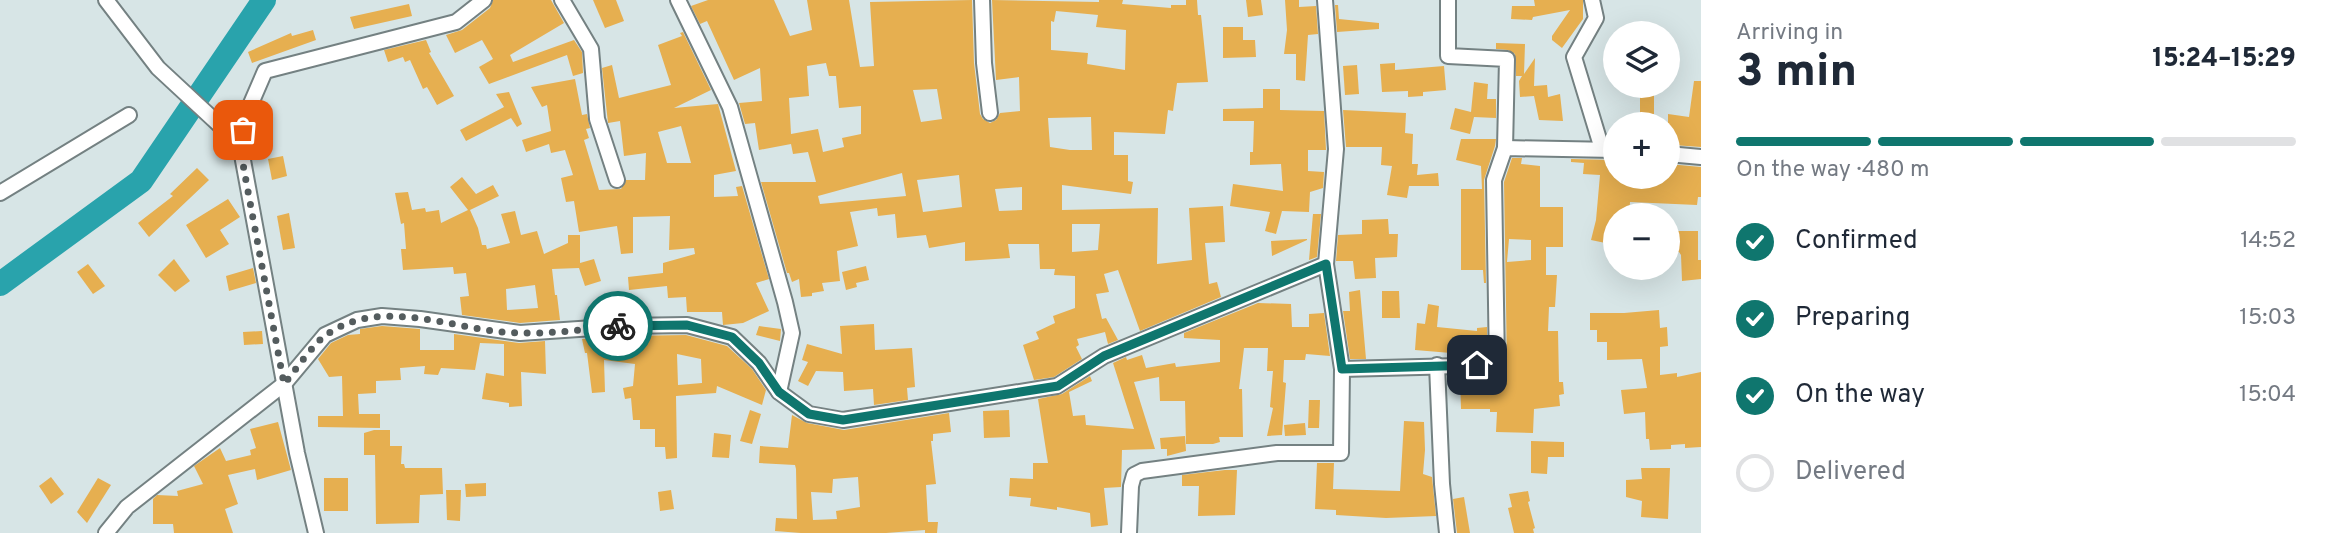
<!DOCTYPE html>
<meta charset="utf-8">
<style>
:root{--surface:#fff;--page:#f2f2f3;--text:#1f2937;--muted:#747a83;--line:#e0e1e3;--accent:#0f766e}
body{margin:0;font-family:Overpass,sans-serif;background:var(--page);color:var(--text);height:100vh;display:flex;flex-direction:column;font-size:26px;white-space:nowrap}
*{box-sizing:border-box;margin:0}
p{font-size:23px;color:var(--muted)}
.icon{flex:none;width:38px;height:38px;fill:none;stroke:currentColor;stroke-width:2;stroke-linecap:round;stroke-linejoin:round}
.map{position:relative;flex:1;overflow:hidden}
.details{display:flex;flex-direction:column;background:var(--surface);width:630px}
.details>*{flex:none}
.controls{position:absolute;left:1603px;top:21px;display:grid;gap:14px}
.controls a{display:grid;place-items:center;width:77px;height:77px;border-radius:50%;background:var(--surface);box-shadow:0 7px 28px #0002;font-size:35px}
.pin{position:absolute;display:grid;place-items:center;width:60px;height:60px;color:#fff;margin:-30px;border-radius:14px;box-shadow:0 4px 10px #0006}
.courier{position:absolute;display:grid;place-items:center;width:70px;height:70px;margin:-35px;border:5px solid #0f766e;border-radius:50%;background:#fff;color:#222;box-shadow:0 2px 9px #0007}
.headline em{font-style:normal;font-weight:800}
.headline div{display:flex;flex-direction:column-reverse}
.headline{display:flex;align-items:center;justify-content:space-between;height:119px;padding:0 35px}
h1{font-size:46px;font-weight:800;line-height:52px}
.bar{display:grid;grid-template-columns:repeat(4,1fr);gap:10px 7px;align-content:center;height:84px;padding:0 35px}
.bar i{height:9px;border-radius:5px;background:var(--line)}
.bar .active{background:var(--accent)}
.bar p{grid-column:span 4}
ol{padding:0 35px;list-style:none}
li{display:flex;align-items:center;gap:21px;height:77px}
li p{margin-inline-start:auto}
li .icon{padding:7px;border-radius:50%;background:var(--accent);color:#fff;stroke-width:4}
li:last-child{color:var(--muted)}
li i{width:38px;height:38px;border:4px solid var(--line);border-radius:50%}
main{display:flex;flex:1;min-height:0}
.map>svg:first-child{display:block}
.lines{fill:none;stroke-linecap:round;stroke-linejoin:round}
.river{stroke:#29a3ac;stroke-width:24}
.building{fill:#e6af50;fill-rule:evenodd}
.minor-casing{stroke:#748182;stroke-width:18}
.minor{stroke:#fff;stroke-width:14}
.done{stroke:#545c5e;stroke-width:7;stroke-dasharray:0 12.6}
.route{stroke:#0f766e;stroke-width:9}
</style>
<main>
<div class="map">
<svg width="1701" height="533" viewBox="0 0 1701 533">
<rect width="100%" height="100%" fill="#d7e5e6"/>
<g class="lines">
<path class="river" d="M0 284 141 181 264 0"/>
</g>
<g class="building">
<path d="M493 0H551L564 23 510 55 513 62 574 40 582 52 583 73 573 76 567 55 489 84 479 67 493 59 482 40 455 53 446 35 462 30 490 8Z"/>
<path d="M593 0H616L624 21 605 28Z"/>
<path d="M708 0H774L790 36 812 30 807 0H849L860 67 874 66 870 2 972 0 974 63 980 114 983 119 990 123 996 120 1000 113 1020 111 1019 77 996 80 992 0 1099 2V0H1123L1122 4 1171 8V5H1186V0H1197L1198 15H1201L1208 82 1177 83 1173 111 1168 110 1165 134 1114 132V155H1128V181L1133 182 1131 194 1062 185V210L1158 208 1157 264 1192 260 1189 208 1223 206 1225 242 1205 243 1209 284 1217 282 1221 297 1140 331 1118 270 1104 274 1109 292 1096 294 1102 319 1106 318 1118 340 1108 344 1105 332 1077 339 1079 345 1076 347 1082 359 1054 377 1034 380 1023 345 1039 339 1036 332 1055 323 1053 316 1075 308V276L1054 275 1055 269H1040L1039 244H1008L1010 258 965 261V242L929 248 926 235 897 238 895 214 878 216 877 208 850 212 858 246 837 251 840 281 822 283 824 291 812 293V296L801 297 799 279 792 282 789 273H787L761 182H816L808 152 793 154 791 144 759 150 755 123 745 124 739 103 762 101 760 68 734 80 707 21 700 24 691 6ZM1056 11 1098 15 1096 27 1126 30 1125 70 1087 64 1088 53 1051 50V21L1054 22ZM826 63 829 76H836L839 108 861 106V134L842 138 844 147 823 152 818 129 791 134 789 98 809 96 807 66ZM937 89 942 119 921 122 913 90ZM1091 117 1092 150H1070L1050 147 1048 118ZM902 173 906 196 820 204 818 196ZM959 175 962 207 923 212 917 180ZM1022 187V210L999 211 995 189ZM1072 224H1100L1098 250 1072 252Z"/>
<path d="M1246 0H1261L1263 15 1248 17Z"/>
<path d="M1285 0H1299V7L1316 6 1318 34 1308 35 1305 81 1296 80V54H1284L1287 30Z"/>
<path d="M1534 0H1583V19L1562 48 1552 40V36L1570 10 1533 17 1532 20 1511 19 1512 6H1535Z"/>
<path d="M409 4 412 16 354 29 350 17Z"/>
<path d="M1335 5H1338L1339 19 1379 23V29L1337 32Z"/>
<path d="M1223 27H1243V40H1255L1256 57 1223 58Z"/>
<path d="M313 30 316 40 252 63 248 52 291 33 292 36Z"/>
<path d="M683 32 711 90 674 108 718 104 736 171 714 175V197L738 196 736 187 742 186 769 279 756 283 769 311 743 323 723 325 722 312H687L686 297 668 298 667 286 629 290 628 277 663 273V263L695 254 694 248 669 250 670 216 633 217V253L621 254 617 226 579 232 574 201 566 202 561 178 573 175 565 150 551 153 549 144 526 152 522 140 551 131 547 105 542 107 531 87 575 79 582 115 587 114 590 128 586 129 589 138 584 140 599 190 621 189 626 180H645L646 153 624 156 620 121 608 123 602 68 612 65 619 98 671 85 658 45 682 36 680 33ZM681 126 691 163H667L658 132Z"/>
<path d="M426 40 431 52 429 53 454 96 437 105 427 87 423 89 410 60 405 62 403 57 388 62 384 50Z"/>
<path d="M1496 43 1525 44 1524 74 1535 58 1534 86 1547 85 1548 97 1560 94 1563 121 1539 120 1534 96 1520 97 1519 81 1522 76H1516L1515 54 1508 50 1496 49Z"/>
<path d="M1395 63V70L1444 66 1446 90 1423 92V96L1408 97V91L1382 92 1380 64Z"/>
<path d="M1357 65 1359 94 1345 95 1343 66Z"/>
<path d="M1694 81H1701V147L1673 145 1675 137 1668 136V114L1689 117Z"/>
<path d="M1474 82 1488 84 1487 99H1496V118L1474 117 1470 134 1450 129 1455 108 1471 112Z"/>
<path d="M1263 89H1280V110L1324 111 1326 150H1308V171L1324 172 1323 188 1310 192 1309 212 1282 211 1276 234 1265 231 1270 212 1230 206 1233 184 1283 191 1281 164 1250 165V152H1253L1254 121H1223V109L1263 108Z"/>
<path d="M1640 91H1654V114L1640 115Z"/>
<path d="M509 92 522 124 517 127 511 118 466 141 460 130 504 107 496 94Z"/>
<path d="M1343 110 1406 113 1405 133 1413 134 1412 164H1418L1417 175 1438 173 1439 186H1409L1407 198 1387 195 1392 166 1381 165 1382 147H1346Z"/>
<path d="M1461 139H1496L1495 146 1484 180 1486 283H1484L1483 270H1461V189H1482L1481 166 1456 160Z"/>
<path d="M283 156 287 176 272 180 268 159Z"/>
<path d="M1512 158H1522L1521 164 1540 166V207H1563V247H1546V275H1557L1555 307H1549L1548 331H1558L1559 382H1563L1564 394 1559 395 1560 406 1534 409 1533 433 1496 432 1497 412H1490V409H1461L1460 376 1498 375 1503 373 1507 366 1504 182ZM1509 239 1531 240V260L1507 262Z"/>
<path d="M1571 159 1614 160 1615 177H1668V164L1701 167V197H1698L1697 205 1630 202 1629 215H1615V245L1591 240 1596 220 1600 175 1583 174 1584 163 1571 162Z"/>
<path d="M197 168 209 180 149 237 138 223 173 196 170 194Z"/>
<path d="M462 177 476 194 493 185 499 196 470 210 478 228 482 245H486L487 249 510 243 501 214 515 211 521 235 537 231 544 254 568 243V235H580V263L594 259 601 281 585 286 579 268 552 269 555 295H557L560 320 520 323 462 315 460 297 469 296 466 273 454 274 453 267 403 270 401 249H406L404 223 401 224 395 193 408 192 412 210 425 208 426 212 439 210 441 223 468 210 450 187ZM535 285 538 308 507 310 506 289Z"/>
<path d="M228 199 240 217 220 230 229 244 206 258 186 225Z"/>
<path d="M289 213 295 248 283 250 277 216Z"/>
<path d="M1313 214H1321L1317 257 1309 260Z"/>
<path d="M1388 219 1389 234H1398L1397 257 1375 258 1376 278 1355 279 1353 261H1336L1338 235 1362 234V220Z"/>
<path d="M1668 231H1698V260H1701V279L1682 281 1681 255 1679 252 1668 250Z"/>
<path d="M1307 239V240L1272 256 1271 241Z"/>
<path d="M174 259 190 281 175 292 158 275Z"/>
<path d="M88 264 105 286 93 294 77 272Z"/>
<path d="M866 266 869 280 856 283 857 287 846 290 842 272Z"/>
<path d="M253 268 256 283 229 291 226 276Z"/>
<path d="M1360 290 1366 359H1350L1343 311H1350L1349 292Z"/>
<path d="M1382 291H1399L1400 318H1382Z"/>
<path d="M1258 303 1291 304 1292 327H1309V314L1324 313 1330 356 1306 354 1305 360H1284L1283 382 1286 383 1282 435 1267 436 1273 408 1270 407 1273 371H1267L1268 348H1244L1239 389H1242L1243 437H1219L1220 442 1213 444H1186L1185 401H1160L1159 377 1134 382 1155 449 1122 450 1121 487 1104 488 1108 525 1091 527 1090 513 1057 507V510L1030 506 1031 498 1009 496 1010 478 1033 479V463H1048L1038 399 1062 394 1090 376 1092 381 1069 392 1073 416 1085 415 1086 425 1134 429 1113 363 1126 357 1127 360 1142 355 1146 368 1175 363 1176 367 1220 362V340L1184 338V333Z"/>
<path d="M1428 304 1439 306 1437 327 1477 331V328L1487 327V349L1463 351V354L1415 350 1417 323 1425 324Z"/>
<path d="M1659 310 1660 328 1667 327 1668 346 1660 347V375L1677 373V377L1701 372V447L1685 448V444L1671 445V449L1650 450 1649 439H1646L1645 412 1624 414 1621 390 1647 388 1642 359 1607 360V342H1597V330H1590V313H1624Z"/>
<path d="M874 324 875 350 912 348 915 387 907 388 908 400 874 405 873 389 844 391 843 372 816 371 808 386 798 381 808 362 802 360 807 344 842 354 840 326Z"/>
<path d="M382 326 420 329V350H454V334L519 343 545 341 546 374 521 372 522 406 509 407V403L482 399 486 373 504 376V344L480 343 475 370 441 368 438 375 424 374 425 366 400 368 401 380 376 381V393L358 394 359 414H380V428L318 427V416H343L342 376 329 377 318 359 331 343 348 335 360 334V329Z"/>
<path d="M759 326 781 329 780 341 756 335Z"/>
<path d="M262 331 263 344 244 345 243 332Z"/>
<path d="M686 335 727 346 752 369 766 390 762 405 717 386 716 393 676 396 677 458 666 459 665 447H655V429H640V420H633L631 398 625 399 623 388 633 386 635 364 604 360 605 392 592 393 587 353H585L582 339 623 336ZM677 354 701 359 702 383 678 385Z"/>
<path d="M1309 400H1320L1319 428H1308Z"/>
<path d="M750 410 761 414 752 444 740 441Z"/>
<path d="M1009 410 1010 437 984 438 983 411Z"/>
<path d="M949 413 951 432 933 434V441H931L936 484 926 485 928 522H938L937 533H925V530L886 533H801L775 531 776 518 797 519 796 469 795 465 759 463 760 446 788 448 792 415 807 423 844 430ZM858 477 860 507 836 511 837 519 813 520 811 492 832 493 833 479Z"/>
<path d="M1404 421 1424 422 1425 450 1423 474 1432 477 1436 516 1386 518 1336 515V510L1315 509 1317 463H1334L1333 489 1400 491Z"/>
<path d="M278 422 291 470 257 480 255 469 228 475 238 504 225 509 233 533H174L173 524H153V499L157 495 178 496 177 491 203 484 194 466 220 448 226 461 251 455 250 450 256 448 250 429Z"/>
<path d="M1305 423 1306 435 1285 436 1284 425Z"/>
<path d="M374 430H390V446H402L401 464H404L405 468H442L443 494 420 495 419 523 376 524 375 455H364V433Z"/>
<path d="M714 433 731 435 729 458 712 457Z"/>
<path d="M1185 436 1186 451 1167 456V449H1161L1160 438Z"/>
<path d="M1531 441 1564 442V457H1548L1547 474 1531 473Z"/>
<path d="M1641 468H1670L1668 519 1641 517 1642 501 1626 497V480L1642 479Z"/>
<path d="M1225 470H1237L1235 515 1198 516 1199 486H1182V475Z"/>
<path d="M51 477 64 494 51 504 39 486Z"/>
<path d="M98 478 111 485 87 523 77 512Z"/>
<rect x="324" y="478" width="24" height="33"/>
<path d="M486 483V496L466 497 465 484Z"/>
<path d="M446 490H461L460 521 447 520Z"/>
<path d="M671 490 674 509 660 511 658 492Z"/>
<path d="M1528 491 1530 501 1528 502 1535 528 1533 529 1534 533H1514L1508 508 1512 507 1509 494Z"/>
<path d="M1464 497 1470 533H1457L1453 499Z"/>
</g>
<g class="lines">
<defs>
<g id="minor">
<path d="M106 0 158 68 240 144"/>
<path d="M562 0 591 49 597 119 617 180"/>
<path d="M678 0 730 107 785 302 792 333 779 392"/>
<path d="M982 0 984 63 990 113"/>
<path d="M1448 0V56L1507 59 1505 148"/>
<path d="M1592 0 1596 18 1574 57 1602 149"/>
<path d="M1668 154 1701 157"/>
<path d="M0 193 129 115"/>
<path d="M1437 365 1442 484 1447 533"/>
<path d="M1342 369 1497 365 1494 180 1505 148 1615 150"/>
<path d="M106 533 127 507 284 384 325 335 357 320 382 316 420 319 520 333 623 326 687 325 732 337 759 363 779 392 809 414 843 420 1057 386 1104 356 1326 264 1336 149 1325 0"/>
<path d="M316 533 297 453 240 144 246 115 265 71 456 22 484 0"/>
<path d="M1129 533 1131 486 1134 475 1142 471 1277 453H1341L1342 369 1326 264"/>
</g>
</defs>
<use href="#minor" class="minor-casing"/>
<use href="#minor" class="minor"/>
</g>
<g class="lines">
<path class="done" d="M243 130 240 144 244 170 284 384C295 371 313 344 326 335 384 294 458 333 521 333 553 334 586 329 618 326"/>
<path class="route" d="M618 326 687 325 732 337 759 363 779 392 809 414 843 420 1058 386 1104 356 1326 264 1342 369 1477 365"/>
</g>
</svg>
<div class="controls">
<a><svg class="icon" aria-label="layers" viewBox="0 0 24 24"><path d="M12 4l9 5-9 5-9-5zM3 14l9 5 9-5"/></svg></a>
<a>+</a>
<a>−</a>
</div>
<div class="pin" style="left:243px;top:130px;background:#ea580c"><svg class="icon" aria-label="bag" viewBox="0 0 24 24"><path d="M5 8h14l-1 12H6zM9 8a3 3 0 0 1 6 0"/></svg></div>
<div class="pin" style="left:1477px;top:365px;background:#1f2937"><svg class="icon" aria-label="home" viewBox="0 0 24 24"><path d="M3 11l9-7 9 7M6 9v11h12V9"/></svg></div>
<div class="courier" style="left:618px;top:326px"><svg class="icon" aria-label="bike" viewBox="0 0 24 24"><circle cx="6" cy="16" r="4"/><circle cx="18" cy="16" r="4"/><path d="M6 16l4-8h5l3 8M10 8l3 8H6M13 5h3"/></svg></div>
</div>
<section class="details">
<div class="headline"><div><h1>3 min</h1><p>Arriving in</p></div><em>15:24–15:29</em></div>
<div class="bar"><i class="active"></i><i class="active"></i><i class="active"></i><i></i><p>On the way · 480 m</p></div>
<ol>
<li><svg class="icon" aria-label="check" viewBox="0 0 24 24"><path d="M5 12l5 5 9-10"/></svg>Confirmed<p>14:52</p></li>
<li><svg class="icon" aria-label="check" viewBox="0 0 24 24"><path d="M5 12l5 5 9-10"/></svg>Preparing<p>15:03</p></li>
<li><svg class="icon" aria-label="check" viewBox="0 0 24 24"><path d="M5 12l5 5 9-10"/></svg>On the way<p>15:04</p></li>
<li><i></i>Delivered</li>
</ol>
</section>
</main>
